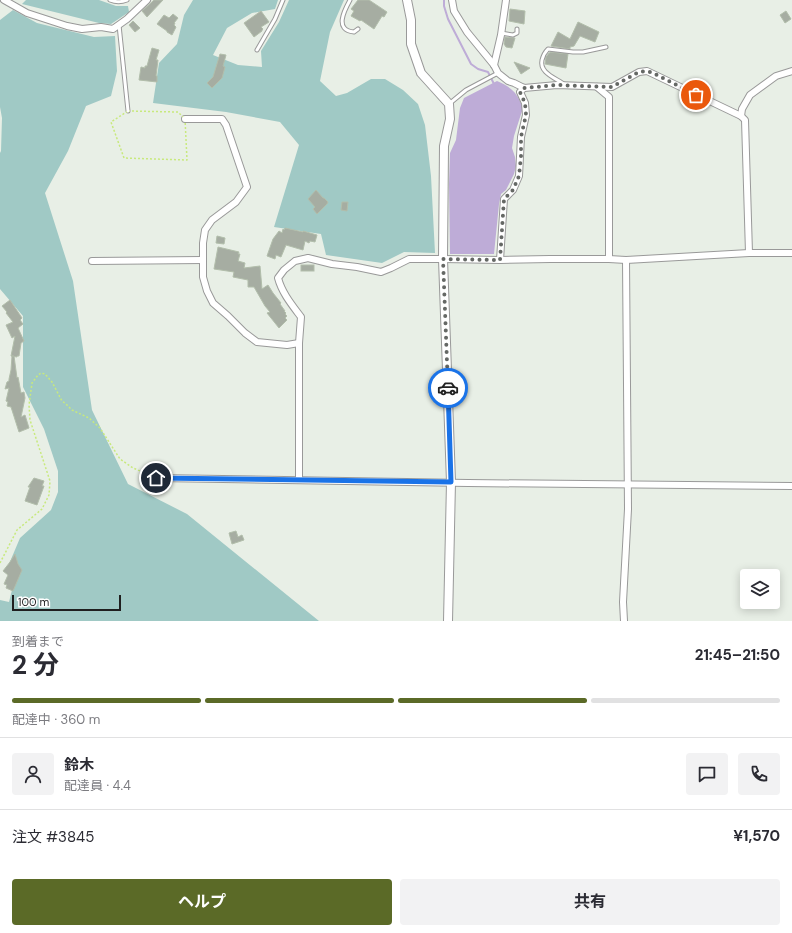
<!DOCTYPE html>
<html lang="ja">
<meta charset="utf-8">
<style>
:root{--surface:#fff;--page:#f2f2f3;--text:#2b2b33;--muted:#7c7c81;--line:#e1e1e2;--accent:#5b6a27}
body{margin:0;font-family:"DM Sans","Noto Sans JP",sans-serif;background:var(--page);color:var(--text);height:100vh;display:flex;flex-direction:column;font-size:15px;white-space:nowrap}
*{box-sizing:border-box;margin:0}
p{font-size:13px;color:var(--muted)}
.icon{flex:none;width:22px;height:22px;fill:none;stroke:currentColor;stroke-width:2;stroke-linecap:round;stroke-linejoin:round}
.map{position:relative;height:621px;overflow:hidden}
.side{display:flex;flex-direction:column;background:var(--surface);flex:1}
.side>*{flex:none}
.controls{position:absolute;left:740px;top:569px;display:grid;gap:8px}
.controls a{display:grid;place-items:center;width:40px;height:40px;border-radius:4px;background:var(--surface);box-shadow:0 2px 10px #0003;font-size:20px}
.scale{position:absolute;left:12px;bottom:10px;width:109px;box-sizing:border-box;padding-left:4px;border:2px solid #1f1f1f;border-top:0;font-size:11px;line-height:14px;white-space:nowrap;color:#1f1f1f;-webkit-text-stroke:3px #fff;paint-order:stroke}
.pin{position:absolute;display:grid;place-items:center;width:34px;height:34px;color:#fff;margin:-17px;border:2px solid #fff;border-radius:50%;box-shadow:0 1px 4px #0007}
.courier{position:absolute;display:grid;place-items:center;width:40px;height:40px;margin:-20px;border:3px solid #1a73e8;border-radius:50%;background:#fff;color:#222;box-shadow:0 1px 5px #0007}
.overview em{font-style:normal;font-weight:700}
.overview div{display:flex;flex-direction:column-reverse}
.overview{display:flex;align-items:center;justify-content:space-between;height:68px;padding:0 12px}
h1{font-size:26px;font-weight:700;line-height:30px}
.bar{display:grid;grid-template-columns:repeat(4,1fr);gap:6px 4px;align-content:center;height:48px;padding:0 12px}
.bar i{height:5px;border-radius:3px;background:var(--line)}
.bar .current{background:var(--accent)}
.bar p{grid-column:span 4}
.line{display:flex;align-items:center;gap:10px;padding:0 12px;border-top:1px solid var(--line)}
.line div{flex:1}
.round{display:grid;place-items:center;flex:none;width:42px;height:42px;border-radius:4px;background:var(--page)}
.cta{display:flex;gap:8px;margin-top:auto;padding:8px 12px}
.cta a{flex:1;height:46px;border-radius:4px;background:var(--accent);color:#fff;font-size:16px;font-weight:700;line-height:46px;text-align:center}
.cta a+a{background:var(--page);color:var(--text)}
.map>svg:first-child{display:block}
.forest{fill:#a0c9c5}
.water{fill:#beacd7}
.lines{fill:none;stroke-linecap:round;stroke-linejoin:round}
.stream{stroke:#beacd7;stroke-width:2}
.building{fill:#a6ada2;stroke:#b2beab}
.service-casing{stroke:#999;stroke-width:5}
.minor-casing{stroke:#999;stroke-width:8}
.tertiary-casing{stroke:#999;stroke-width:10}
.path{stroke:#c8e97d;stroke-width:1.5;stroke-dasharray:2 2;stroke-linecap:butt}
.service{stroke:#fff;stroke-width:3}
.minor{stroke:#fff;stroke-width:6}
.tertiary{stroke:#fff;stroke-width:8}
.done{stroke:#656865;stroke-width:4;stroke-dasharray:0 7.2}
.route{stroke:#1a73e8;stroke-width:5}
</style>
<div class="map">
<svg width="792" height="621" viewBox="0 0 792 621">
<rect width="100%" height="100%" fill="#e8efe6"/>
<g class="forest">
<path d="M26 0H99L116 6H128L129 12 111 24 99 23 22 4Z"/>
<path d="M193 0H278L275 9 252 13 227 28 213 55 238 65 262 67 261 51 279 22 289 0H344L330 32 320 81 336 96 347 93 371 79H385L403 90 418 104 425 125 431 176 435 253 404 252 382 263 326 255 321 234 274 227 299 145 280 122 226 112 153 103 159 63 177 44 184 15Z"/>
<path d="M13 10 37 23 94 37 115 36 117 71 111 96 86 106 68 151 45 193 73 281 92 410 128 484 187 514 319 621H0V600L9 602 16 574 9 564 20 538 51 510 58 492V471L44 429 23 387V316L0 289V153L1 151 2 118 0 107V20Z"/>
</g>
<path class="water" d="M497 81C513 88 517 93 523 108L514 136 512 148 515 157 516 166 514 174 506 190 501 194 499 204 494 254H450L449 184 450 153 456 140 460 108 464 98Z"/>
<g class="lines">
<path class="stream" d="M444 0V6L448 19 471 64 478 69 488 72 494 84"/>
</g>
<g class="building">
<path d="M154 0H163L147 17 142 11Z"/>
<path d="M358 0H369L387 12 384 17 382 16 374 29 361 20 360 21 351 16 354 11 351 9Z"/>
<path d="M510 9 525 11 524 24 509 21Z"/>
<path d="M261 11 269 22 261 27 263 29 262 30V31L254 37 244 23Z"/>
<path d="M786 11 791 19 785 23 780 15Z"/>
<path d="M173 14 178 18 174 23H175L174 25 176 27 172 35 167 32V31L157 24 164 15 169 18Z"/>
<path d="M133 21 140 28 135 32 129 25Z"/>
<path d="M578 22 599 32 595 42 580 36 574 46 570 47V49L551 46 558 32 570 39Z"/>
<path d="M505 37 515 38 512 48 506 47 504 44Z"/>
<path d="M152 48 159 50 156 60H158L156 76H157V82L139 80 141 67 145 68V66H147Z"/>
<path d="M550 52 568 54 566 68 545 64 546 57 549 53H550Z"/>
<path d="M220 54 226 55 223 66 225 67 222 78 212 88 207 83 213 77Z"/>
<path d="M514 62 530 68 521 74Z"/>
<path d="M316 190 323 198H324L328 202 327 204 317 214 313 209 315 207 308 199Z"/>
<path d="M342 202H348L347 211 341 210Z"/>
<path d="M285 228 303 232V231L317 235 315 242 310 241 309 243 305 241 303 250 286 245 281 257 276 255 275 259 267 256 273 239 279 231 282 233 283 229 284 230Z"/>
<path d="M217 236 225 238 224 244 216 243Z"/>
<path d="M218 247 239 252 238 254H240L238 261 245 263 244 268 260 266 262 289 268 285 273 293 281 303 280 304 285 311H284L286 313 285 314 287 316 285 318 287 320 279 328 267 313 270 312 265 306 254 287H248V280L233 277 234 272 214 269Z"/>
<rect x="301" y="265" width="13" height="6"/>
<path d="M10 300 22 318 20 320 23 324 18 328 24 341 21 343 19 356H17V357L11 356 15 336 12 338 6 325 13 322 6 313 7 312 2 306Z"/>
<path d="M12 356H14L17 378 18 377 21 393 24 392 25 398 21 417 25 415 29 428 19 432 11 407 7 406 8 402 6 401 9 388 5 389 7 382 9 381V379L11 370Z"/>
<path d="M34 478 44 481 42 486H44L37 505 25 501 30 487H28Z"/>
<path d="M236 531 238 537 242 535 244 540 232 544 229 533Z"/>
<path d="M15 554 18 564 22 570 13 591 6 588 7 585 4 584 8 575 3 571 10 562Z"/>
</g>
<g class="lines">
<defs>
<g id="service">
<path d="M110 0C115 2 122 2 127 0"/>
<path d="M350 0C344 11 334 30 354 32L358 29"/>
<path d="M119 25 128 111"/>
<path d="M501 33 513 35 517 33V29"/>
<path d="M257 50 275 19 283 0"/>
<path d="M565 85C556 78 539 73 542 60 543 56 545 52 548 49L573 52H583L606 47"/>
<path d="M449 104 466 90 498 73"/>
</g>
<g id="minor">
<path d="M4 0 27 13 67 26 82 29 101 27 113 29 127 19 147 0"/>
<path d="M452 0 454 11 467 32 494 65 498 73 508 81 514 83 524 88 557 85 612 87 639 72 647 71 741 116 742 109 750 95 776 76 792 71"/>
<path d="M494 65 501 35 506 0"/>
<path d="M597 87 609 97V259"/>
<path d="M741 116 745 120 749 253"/>
<path d="M185 119H222L226 125 247 187 236 202 212 220 205 230 203 243V277L207 291 213 303 228 316 245 333 257 342 287 345 299 343"/>
<path d="M500 260 504 199 513 190 519 176 521 137 526 115 525 103 520 92 524 88"/>
<path d="M92 261 203 260"/>
<path d="M156 478 468 483 792 486"/>
<path d="M299 480V343L301 317C292 305 282 293 278 278L284 270 295 261 308 258 332 264 357 267 381 272 391 268 409 259H443L500 260 550 259H609L626 260 749 253H792"/>
<path d="M624 621 623 602 628 509 626 260"/>
</g>
<path id="tertiary" d="M407 0 411 20V44L421 73 449 104 450 119 444 146 443 259 451 482 448 621"/>
</defs>
<use href="#service" class="service-casing"/>
<use href="#minor" class="minor-casing"/>
<use href="#tertiary" class="tertiary-casing"/>
<g class="path">
<path d="M128 111 178 112 185 119 187 160 124 158 111 122Z"/>
<path d="M0 563 17 530 42 509 49 495 50 481 30 420 29 405 32 383 38 375 41 373 45 374 52 382 62 401 66 404 72 410 89 418 100 428 120 459 133 468 150 475"/>
</g>
<use href="#service" class="service"/>
<use href="#minor" class="minor"/>
<use href="#tertiary" class="tertiary"/>
</g>
<g class="lines">
<path class="done" d="M448 388 443 259 500 260 504 199 513 190 519 176 521 156V137L526 115 525 103 520 92 524 88 557 85 612 87 639 72 647 71 653 73 696 95"/>
<path class="route" d="M156 478 451 482 448 388"/>
</g>
</svg>
<div class="controls">
<a><svg class="icon" aria-label="layers" viewBox="0 0 24 24"><path d="M12 4l9 5-9 5-9-5zM3 14l9 5 9-5"/></svg></a>
</div>
<div class="scale">100 m</div>
<div class="pin" style="left:696px;top:95px;background:#ea580c"><svg class="icon" aria-label="bag" viewBox="0 0 24 24"><path d="M5 8h14l-1 12H6zM9 8a3 3 0 0 1 6 0"/></svg></div>
<div class="pin" style="left:156px;top:478px;background:#1f2937"><svg class="icon" aria-label="home" viewBox="0 0 24 24"><path d="M3 11l9-7 9 7M6 9v11h12V9"/></svg></div>
<div class="courier" style="left:448px;top:388px"><svg class="icon" aria-label="car" viewBox="0 0 24 24"><path d="M5 17H2v-5l4-1 3-4h7l3 4 3 1v5h-3M9 17h6M6 11h13"/><circle cx="7" cy="17" r="2"/><circle cx="17" cy="17" r="2"/></svg></div>
</div>
<section class="side">
<div class="overview"><div><h1>2 分</h1><p>到着まで</p></div><em>21:45–21:50</em></div>
<div class="bar"><i class="current"></i><i class="current"></i><i class="current"></i><i></i><p>配達中 · 360 m</p></div>
<div class="line" style="height:72px"><a class="round"><svg class="icon" aria-label="person" viewBox="0 0 24 24"><circle cx="12" cy="8" r="4"/><path d="M4 21q1-7 8-7t8 7"/></svg></a><div><b>鈴木</b><p>配達員 · 4.4</p></div><a class="round"><svg class="icon" aria-label="chat" viewBox="0 0 24 24"><path d="M4 5h16v11H9l-5 4z"/></svg></a><a class="round"><svg class="icon" aria-label="phone" viewBox="0 0 24 24"><path d="M5 4h4l2 5-3 2q2 4 5 5l2-3 5 2v4C11 20 4 13 5 4z"/></svg></a></div>
<div class="line" style="height:52px"><div>注文 #3845</div><b>¥1,570</b></div>
<div class="cta"><a>ヘルプ</a><a>共有</a></div>
</section>
